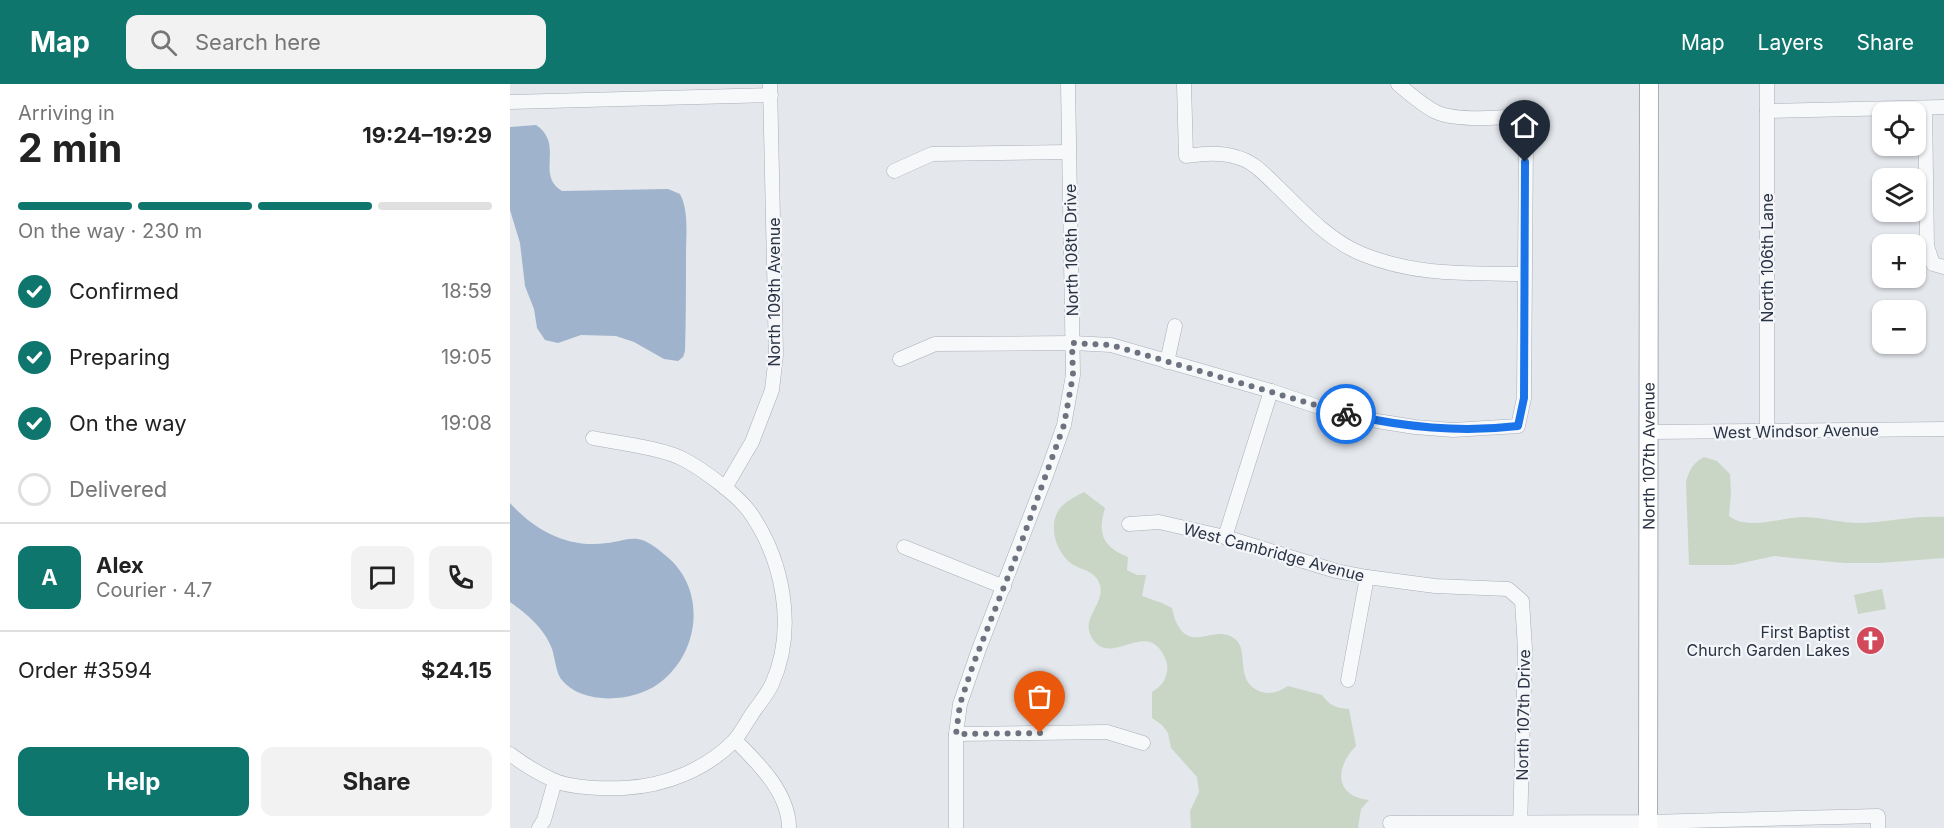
<!DOCTYPE html>
<meta charset="utf-8">
<style>
:root{--surface:#fff;--page:#f2f2f2;--text:#222;--muted:#767676;--line:#e0e0e0;--accent:#0f766e}
body{margin:0;font-family:Inter,sans-serif;background:var(--page);color:var(--text);height:100vh;display:flex;flex-direction:column;font-size:22px;white-space:nowrap}
*{box-sizing:border-box;margin:0}
p{font-size:20px;color:var(--muted)}
.icon{flex:none;width:33px;height:33px;fill:none;stroke:currentColor;stroke-width:2;stroke-linecap:round;stroke-linejoin:round}
.map{position:relative;flex:1;overflow:hidden}
.panel{display:flex;flex-direction:column;background:var(--surface);width:510px}
.panel>*{flex:none}
.fabs{position:absolute;left:1362px;top:18px;display:grid;gap:12px}
.fabs a{display:grid;place-items:center;width:54px;height:54px;border-radius:12px;background:var(--surface);box-shadow:0 2px 4px #0004;font-size:30px}
.pin{position:absolute;display:grid;place-items:center;width:51px;height:51px;color:#fff;margin:-62px -26px;border-radius:50% 50% 50% 0;rotate:-45deg;box-shadow:0 0 6px #0007}
.pin .icon{rotate:45deg}
.courier{position:absolute;display:grid;place-items:center;width:60px;height:60px;margin:-30px;border:4px solid #1a73e8;border-radius:50%;background:#fff;color:#222;box-shadow:0 2px 8px #0007}
.headline em{font-style:normal;font-weight:700}
.headline div{display:flex;flex-direction:column-reverse}
.headline{display:flex;align-items:center;justify-content:space-between;height:102px;padding:0 18px}
h1{font-size:39px;font-weight:700;line-height:45px}
.bar{display:grid;grid-template-columns:repeat(4,1fr);gap:9px 6px;align-content:center;height:72px;padding:0 18px}
.bar i{height:8px;border-radius:4px;background:var(--line)}
.bar .selected{background:var(--accent)}
.bar p{grid-column:span 4}
.line{display:flex;align-items:center;gap:15px;padding:0 18px;border-top:2px solid var(--line)}
.line div{flex:1}
.round{display:grid;place-items:center;flex:none;width:63px;height:63px;border-radius:12px;background:var(--page)}
ol{padding:0 18px;list-style:none}
li{display:flex;align-items:center;gap:18px;height:66px}
li p{margin-inline-start:auto}
li .icon{padding:6px;border-radius:50%;background:var(--accent);color:#fff;stroke-width:4}
li:last-child{color:var(--muted)}
li i{width:33px;height:33px;border:3px solid var(--line);border-radius:50%}
.button{display:flex;gap:12px;margin-top:auto;padding:12px 18px}
.button a{flex:1;height:69px;border-radius:12px;background:var(--accent);color:#fff;font-size:24px;font-weight:700;line-height:69px;text-align:center}
.button a+a{background:var(--page);color:var(--text)}
header{display:flex;align-items:center;gap:36px;box-sizing:border-box;height:84px;padding:0 30px;background:var(--accent);color:#fff}
header strong{font-size:28px}
nav{display:flex;gap:33px;margin-inline-start:auto;font-size:21px}
.search{width:420px;height:54px;background:var(--page);display:flex;align-items:center;gap:15px;box-sizing:border-box;padding:0 21px;border-radius:12px;color:var(--muted);font-size:22px}
main{display:flex;flex:1;min-height:0}
.map>svg:first-child{display:block}
.green{fill:#c9d6c5}
.water{fill:#9fb4cc}
.lines{fill:none;stroke-linecap:round;stroke-linejoin:round}
.minor-casing{stroke:#a9aeb7;stroke-width:15}
.secondary-casing{stroke:#a9aeb7;stroke-width:20}
.minor{stroke:#f7f8fa;stroke-width:14}
.secondary{stroke:#fff;stroke-width:18}
.done{stroke:#6c737f;stroke-width:6;stroke-dasharray:0 10.8}
.route{stroke:#1a73e8;stroke-width:8}
.labels{text-anchor:middle;stroke-width:4.5;stroke-linejoin:round;paint-order:stroke}
.street-label{font-size:16px;fill:#2b3445;stroke:#f4f6f9}
.poi-label{font-size:16px;fill:#2b3445;stroke:#f4f6f9;text-anchor:end}
</style>
<header>
<strong>Map</strong>
<div class="search"><svg class="icon" aria-label="search" viewBox="0 0 24 24"><circle cx="10" cy="10" r="6"/><path d="M15 15l6 6"/></svg>Search here</div>
<nav><a>Map</a><a>Layers</a><a>Share</a></nav>
</header>
<main>
<section class="panel">
<div class="headline"><div><h1>2 min</h1><p>Arriving in</p></div><em>19:24–19:29</em></div>
<div class="bar"><i class="selected"></i><i class="selected"></i><i class="selected"></i><i></i><p>On the way · 230 m</p></div>
<ol>
<li><svg class="icon" aria-label="check" viewBox="0 0 24 24"><path d="M5 12l5 5 9-10"/></svg>Confirmed<p>18:59</p></li>
<li><svg class="icon" aria-label="check" viewBox="0 0 24 24"><path d="M5 12l5 5 9-10"/></svg>Preparing<p>19:05</p></li>
<li><svg class="icon" aria-label="check" viewBox="0 0 24 24"><path d="M5 12l5 5 9-10"/></svg>On the way<p>19:08</p></li>
<li><i></i>Delivered</li>
</ol>
<div class="line" style="height:108px"><b class="round" style="background:var(--accent);color:#fff">A</b><div><b>Alex</b><p>Courier · 4.7</p></div><a class="round"><svg class="icon" aria-label="chat" viewBox="0 0 24 24"><path d="M4 5h16v11H9l-5 4z"/></svg></a><a class="round"><svg class="icon" aria-label="phone" viewBox="0 0 24 24"><path d="M5 4h4l2 5-3 2q2 4 5 5l2-3 5 2v4C11 20 4 13 5 4z"/></svg></a></div>
<div class="line" style="height:78px"><div>Order #3594</div><b>$24.15</b></div>
<div class="button"><a>Help</a><a>Share</a></div>
</section>
<div class="map">
<svg width="1434" height="744" viewBox="0 0 1434 744">
<rect width="100%" height="100%" fill="#e4e7ec"/>
<g class="green">
<path d="M1194 373 1207 377 1220 390 1221 410 1219 432C1238 447 1272 433 1295 433 1314 434 1332 439 1351 439 1378 438 1406 431 1434 433V474L1370 479H1334L1264 472 1223 481H1179L1176 398C1179 386 1183 379 1194 373Z"/>
<path d="M574 408 595 424C587 450 593 463 618 473L617 486 627 491H636L632 512 652 519 662 524C665 539 672 556 690 553 700 552 707 548 717 551 746 559 719 597 752 608 761 611 770 607 778 602L812 611C820 622 826 624 839 625L846 662C825 683 824 712 859 716L851 725 848 744H681L680 727 689 708 687 693 661 664 658 649 652 641 642 634V608C649 603 654 600 656 591 659 584 657 577 653 570 636 539 606 577 587 560 564 537 596 522 590 501 585 486 573 487 562 480 545 468 537 439 551 423 558 416 566 412 574 408Z"/>
<path d="M1372 505 1376 525 1348 530 1344 511Z"/>
</g>
<g class="water">
<path d="M26 41C55 60 25 91 52 107L158 105 170 110C179 127 176 151 176 169 176 202 176 235 175 267L173 273 168 277 154 275 124 258 106 252 71 251 48 259 35 256 27 244 24 225 15 202 10 159 0 126V43Z"/>
<path d="M0 419C24 446 59 465 97 459 108 458 121 452 132 456 141 459 149 466 155 471 198 505 190 570 148 600 123 618 72 622 51 595 46 588 45 574 42 565 35 545 17 530 0 518Z"/>
</g>
<g class="lines">
<defs>
<g id="minor">
<path d="M674 0 676 72C693 70 709 68 726 73 744 77 757 93 770 105 794 129 820 157 852 170 906 192 957 189 1014 190"/>
<path d="M0 18 261 11"/>
<path d="M1415 24 1417 162 1423 180 1434 183"/>
<path d="M1257 27 1434 23"/>
<path d="M384 87 422 70 559 68"/>
<path d="M390 275 425 260 563 259 601 261 761 307 821 327 867 337 905 343 943 346 1008 342 1014 314 1016 56 1010 32C988 34 945 37 926 28 912 21 900 10 888 0"/>
<path d="M657 278 665 242"/>
<path d="M1139 348 1434 345"/>
<path d="M1257 348V0"/>
<path d="M215 404 242 358 262 306 266 271 260 0"/>
<path d="M619 440 649 438 715 453 826 487 857 493 925 502 998 505 1012 517 1015 565 1010 744"/>
<path d="M715 453 761 307"/>
<path d="M394 463 494 503"/>
<path d="M838 596 857 493"/>
<path d="M446 650 597 648 633 659"/>
<path d="M225 656C248 679 279 709 279 744"/>
<path d="M0 670C13 680 28 689 43 696 59 704 96 705 114 704 155 702 195 686 224 657 231 649 236 639 242 630 248 621 257 611 262 600 287 544 273 475 239 427 226 410 195 387 175 376 153 364 108 359 83 354"/>
<path d="M880 739 1138 738 1368 732V744"/>
<path d="M29 744 34 736 45 697"/>
<path d="M446 744V650L450 620 469 565 537 389 554 341 563 291 558 0"/>
</g>
<g id="secondary">
<path id="s1" d="M1138 744 1139 0"/>
</g>
</defs>
<use href="#minor" class="minor-casing"/>
<use href="#secondary" class="secondary-casing"/>
<use href="#minor" class="minor"/>
<use href="#secondary" class="secondary"/>
</g>
<g class="lines">
<path class="done" d="M530 649 446 650 450 620 463 581 509 465 554 341 563 291 562 259 601 261 836 330"/>
<path class="route" d="M836 330C894 343 949 349 1008 342L1014 314 1015 78"/>
</g>
<defs>
<symbol id="church-disc" viewBox="-11 -11 22 22"><circle r="9.5" fill="#d1495b" stroke="#f4f6f9"/><path d="M-1.2-6h2.4v3.5h3.3v2.4h-3.3V6h-2.4V-.1h-3.3v-2.4h3.3Z" fill="#fff"/></symbol>
</defs>
<g fill-rule="evenodd">
<use href="#church-disc" x="1344" y="540" width="33" height="33"/>
</g>
<g class="labels">
<g class="street-label">
<text transform="translate(561 166) rotate(-91)" y="6">North 108th Drive</text>
<text transform="translate(1257 174) rotate(-90)" y="6">North 106th Lane</text>
<text transform="translate(264 208) rotate(-90)" y="6">North 109th Avenue</text>
<text transform="translate(1286 347) rotate(-1)" y="6">West Windsor Avenue</text>
<text dy="6" stroke="none"><textPath href="#s1" startOffset="372">North 107th Avenue</textPath></text>
<text transform="translate(764 468) rotate(15)" y="6">West Cambridge Avenue</text>
<text transform="translate(1013 631) rotate(-89)" y="6">North 107th Drive</text>
</g>
<g class="poi-label">
<text x="1340" y="554">First Baptist<tspan x="1340" dy="18">Church Garden Lakes</tspan></text>
</g>
</g>
</svg>
<div class="fabs">
<a><svg class="icon" aria-label="locate" viewBox="0 0 24 24"><circle cx="12" cy="12" r="6"/><path d="M12 2v4M12 18v4M2 12h4M18 12h4"/></svg></a>
<a><svg class="icon" aria-label="layers" viewBox="0 0 24 24"><path d="M12 4l9 5-9 5-9-5zM3 14l9 5 9-5"/></svg></a>
<a>+</a>
<a>−</a>
</div>
<div class="pin" style="left:530px;top:649px;background:#ea580c"><svg class="icon" aria-label="bag" viewBox="0 0 24 24"><path d="M5 8h14l-1 12H6zM9 8a3 3 0 0 1 6 0"/></svg></div>
<div class="pin" style="left:1015px;top:78px;background:#1f2937"><svg class="icon" aria-label="home" viewBox="0 0 24 24"><path d="M3 11l9-7 9 7M6 9v11h12V9"/></svg></div>
<div class="courier" style="left:836px;top:330px"><svg class="icon" aria-label="bike" viewBox="0 0 24 24"><circle cx="6" cy="16" r="4"/><circle cx="18" cy="16" r="4"/><path d="M6 16l4-8h5l3 8M10 8l3 8H6M13 5h3"/></svg></div>
</div>
</main>
